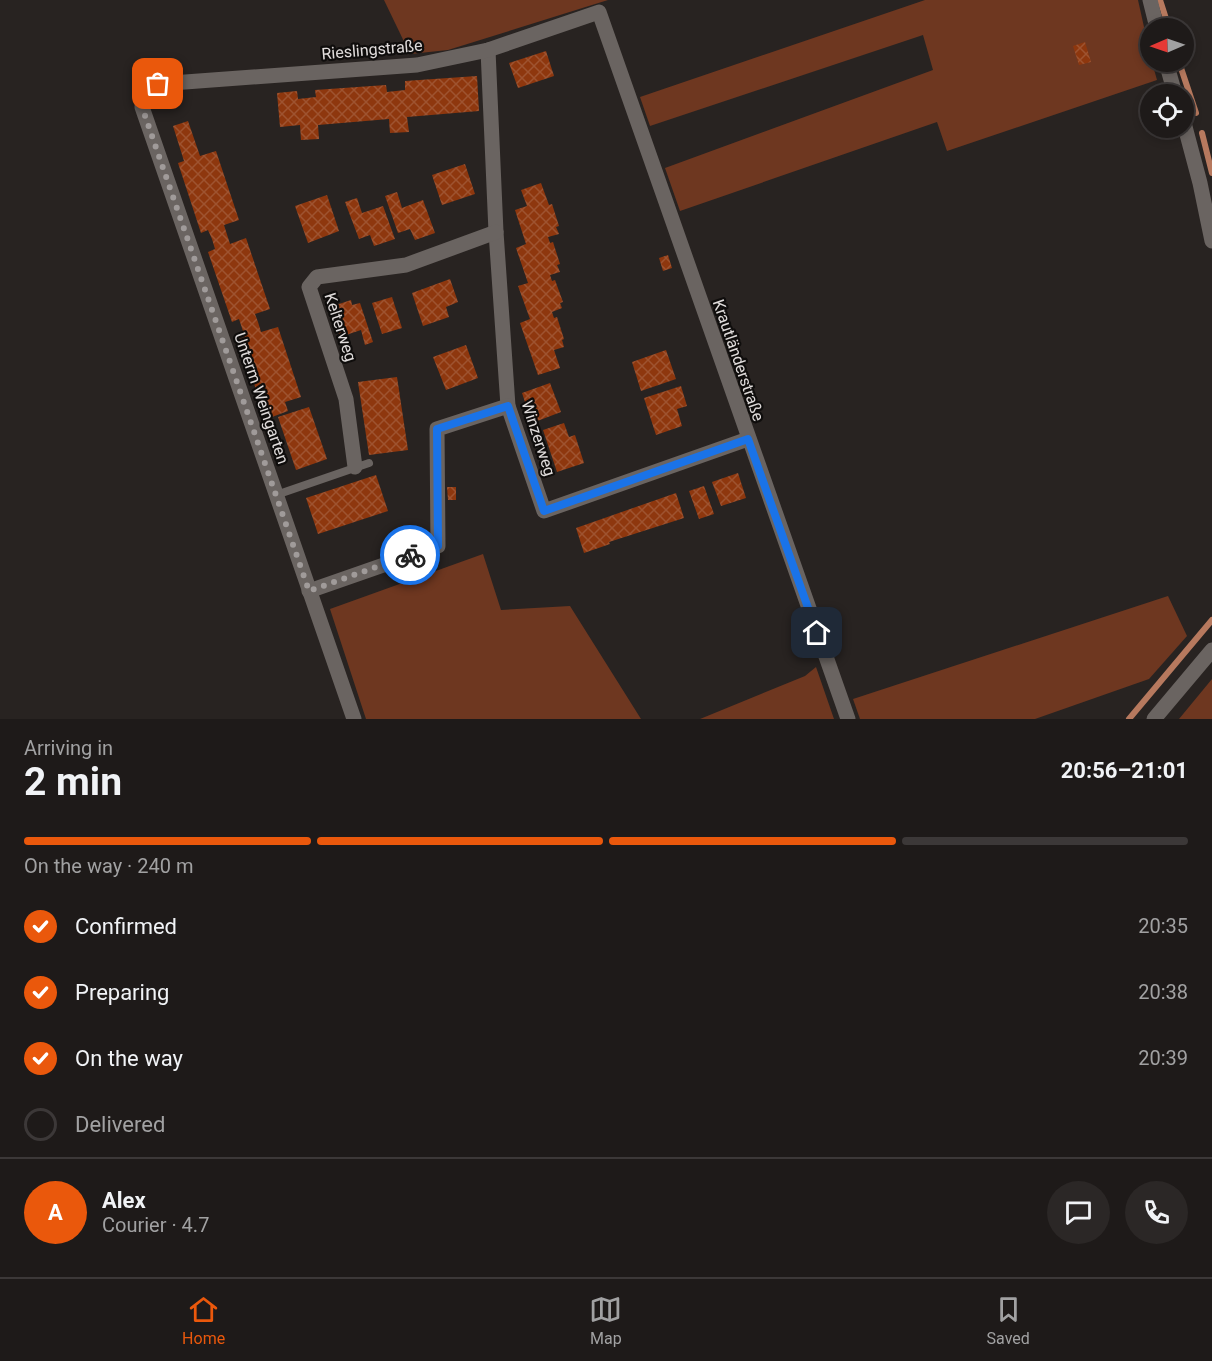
<!DOCTYPE html>
<meta charset="utf-8">
<style>
:root{--surface:#1e1a19;--page:#2b2726;--text:#f1f3f6;--muted:#a1a1a2;--line:#3c3838;--accent:#ea580c}
body{margin:0;font-family:Roboto,sans-serif;background:var(--page);color:var(--text);height:100vh;display:flex;flex-direction:column;font-size:22px;white-space:nowrap}
*{box-sizing:border-box;margin:0}
p{font-size:20px;color:var(--muted)}
.icon{flex:none;width:33px;height:33px;fill:none;stroke:currentColor;stroke-width:2;stroke-linecap:round;stroke-linejoin:round}
.map{position:relative;height:719px;overflow:hidden}
.drawer{display:flex;flex-direction:column;background:var(--surface);flex:1}
.drawer>*{flex:none}
.needle{width:39px;rotate:268deg}
.controls{position:absolute;left:1140px;top:18px;display:grid;gap:12px}
.controls a{display:grid;place-items:center;width:54px;height:54px;border-radius:50%;background:var(--surface);box-shadow:0 3px 9px #0003,0 0 0 2px var(--line);font-size:30px}
.pin{position:absolute;display:grid;place-items:center;width:51px;height:51px;color:#fff;margin:-26px;border-radius:12px;box-shadow:0 3px 9px #0006}
.courier{position:absolute;display:grid;place-items:center;width:60px;height:60px;margin:-30px;border:4px solid #1a73e8;border-radius:50%;background:#fff;color:#222;box-shadow:0 2px 8px #0007}
.overview em{font-style:normal;font-weight:700}
.overview div{display:flex;flex-direction:column-reverse}
.overview{display:flex;align-items:center;justify-content:space-between;height:102px;padding:0 24px}
h1{font-size:39px;font-weight:700;line-height:45px}
.bar{display:grid;grid-template-columns:repeat(4,1fr);gap:9px 6px;align-content:center;height:72px;padding:0 24px}
.bar i{height:8px;border-radius:4px;background:var(--line)}
.bar .selected{background:var(--accent)}
.bar p{grid-column:span 4}
.line{display:flex;align-items:center;gap:15px;padding:0 24px;border-top:2px solid var(--line)}
.line div{flex:1}
.round{display:grid;place-items:center;flex:none;width:63px;height:63px;border-radius:32px;background:var(--page)}
ol{padding:0 24px;list-style:none}
li{display:flex;align-items:center;gap:18px;height:66px}
li p{margin-inline-start:auto}
li .icon{padding:6px;border-radius:50%;background:var(--accent);color:#fff;stroke-width:4}
li:last-child{color:var(--muted)}
li i{width:33px;height:33px;border:3px solid var(--line);border-radius:50%}
.tabs{display:flex;justify-content:space-around;align-items:center;height:84px;border-top:2px solid var(--line);background:var(--surface);font-size:16px;color:var(--muted)}
.tabs a{display:grid;justify-items:center;gap:3px}
.tabs .selected{color:var(--accent)}
.map>svg:first-child{display:block}
.green{fill:#6e3720}
.lines{fill:none;stroke-linecap:round;stroke-linejoin:round}
.stream{stroke:#b7795e;stroke-width:6}
.building{fill:url(#building-cross-hatch)}
.service{stroke:#6a6461;stroke-width:8}
.minor{stroke:#6a6461;stroke-width:15}
.tertiary{stroke:#6a6461;stroke-width:15}
.done{stroke:#a09b9a;stroke-width:6;stroke-dasharray:0 10.8}
.route{stroke:#1a73e8;stroke-width:8}
.labels{text-anchor:middle;stroke-width:4.5;stroke-linejoin:round;paint-order:stroke}
.street-label{font-size:16px;fill:#e0dcdb;stroke:#0f0d0c}
</style>
<div class="map">
<svg width="1212" height="719" viewBox="0 0 1212 719">
<defs>
<pattern id="building-cross-hatch" width="8" height="8" patternUnits="userSpaceOnUse" patternTransform="scale(1.5)"><rect width="8" height="8" fill="#8e370e"/><path d="M0 0l8 8M0 8l8-8" fill="none" stroke="#9e5330"/></pattern>
</defs>
<rect width="100%" height="100%" fill="#282321"/>
<g class="green">
<path d="M384 0H608L448 50 410 54Z"/>
<path d="M925 0H1138L1150 54V62H1152L1157 80 947 151 937 122 680 211 665 168 933 70 923 35 650 126 640 97Z"/>
<path d="M483 554 501 610 570 606 641 719H366L330 609Z"/>
<path d="M1168 596 1187 636 1149 679 1035 719H860L853 699Z"/>
<path d="M816 667 834 719H700L805 676Z"/>
<path d="M1212 679V719H1179Z"/>
</g>
<g class="lines">
<g class="stream">
<path d="M1160 0 1169 28"/>
<path d="M1179 62 1196 113"/>
<path d="M1202 133 1212 173"/>
<path d="M1129 719 1212 620"/>
</g>
</g>
<g class="building">
<path d="M1085 42 1091 62 1079 65 1073 46Z"/>
<path d="M546 51 554 76 518 88 509 63Z"/>
<path d="M477 76 479 111 407 117 409 132 390 133 389 119 318 125 319 139 301 140 300 125 280 127 277 93 297 91 298 99 316 97 315 90 386 85 387 92 405 90V81Z"/>
<path d="M188 121 200 156 216 151 239 220 224 225 230 244 246 238 270 309 255 314 258 322 261 332 278 327 301 397 285 402 288 411 272 417 268 408 263 410 239 339 245 337 239 319 232 322 208 252 215 249 212 239 208 230 201 233 178 163 184 161 173 126Z"/>
<path d="M465 164 475 194 442 205 432 175Z"/>
<path d="M541 183 549 205 552 204 559 226 556 227 559 234 548 237 550 243 553 242 560 264 557 265 560 272 550 275 552 281 555 280 563 302 560 303 562 308 552 312 554 318 557 317 564 339 562 340 564 347 554 350 560 368 538 375 520 323 530 319 518 286 528 283 516 248 526 244 515 210 527 206 521 190Z"/>
<path d="M397 192 402 208 423 200 435 233 415 240 410 229 398 233 385 196Z"/>
<path d="M327 195 339 231 308 243 295 206Z"/>
<path d="M357 198 362 213 383 206 395 239 374 246 370 235 359 239 345 202Z"/>
<path d="M668 255 672 268 663 271 659 258Z"/>
<path d="M450 279 458 302 446 307 449 317 423 326 412 293Z"/>
<path d="M392 297 402 328 382 334 372 303Z"/>
<path d="M351 300 352 305 360 303 373 342 365 345 361 330 340 337 330 307Z"/>
<path d="M466 345 478 378 446 390 433 357Z"/>
<path d="M666 350 676 379 641 391 632 362Z"/>
<path d="M397 377 408 450 369 455 358 382Z"/>
<path d="M550 383 561 412 532 423 522 393Z"/>
<path d="M681 386 687 406 677 409 682 426 656 435 644 398Z"/>
<path d="M309 407 327 459 296 470 278 417Z"/>
<path d="M564 423 569 437 575 435 584 463 557 472 543 430Z"/>
<path d="M738 473 746 498 721 506 712 482Z"/>
<path d="M376 475 388 511 318 534 306 498Z"/>
<path d="M704 486 714 514 699 519 689 491Z"/>
<path d="M447 487H456V500H448Z"/>
<path d="M676 493 684 518 609 542 610 544 584 553 576 528Z"/>
</g>
<g class="lines">
<path class="service" d="M276 495 369 463"/>
<g class="minor">
<path d="M1150 0 1157 28"/>
<path d="M488 50 496 232 508 406 544 511 748 439"/>
<path d="M1166 62 1175 94"/>
<path d="M1184 123 1200 183 1212 241"/>
<path d="M355 467 346 399 309 287 317 277 406 265 496 232"/>
<path d="M309 591 438 546 437 429 508 406"/>
<path d="M354 719 142 107 143 89 158 84 417 65 488 50 599 12 848 719"/>
</g>
<path class="tertiary" d="M1154 719 1212 650"/>
</g>
<g class="lines">
<path class="done" d="M158 84 143 89 142 107 309 591 410 555"/>
<path class="route" d="M410 555 438 546 437 429 508 406 544 511 748 439 817 633"/>
</g>
<g class="labels">
<g class="street-label">
<text transform="translate(372 49) rotate(-5)" y="6">Rieslingstraße</text>
<text transform="translate(341 327) rotate(72)" y="6">Kelterweg</text>
<text transform="translate(739 360) rotate(71)" y="6">Krautländerstraße</text>
<text transform="translate(262 398) rotate(71)" y="6">Unterm Weingarten</text>
<text transform="translate(539 438) rotate(72)" y="6">Winzerweg</text>
</g>
</g>
</svg>
<div class="controls">
<a><svg class="needle" viewBox="-14 -14 28 28"><path d="M0-13l5 13h-10z" fill="#e53935"/><path d="M0 13l5-13h-10z" fill="#a1a1a2"/></svg></a>
<a><svg class="icon" aria-label="locate" viewBox="0 0 24 24"><circle cx="12" cy="12" r="6"/><path d="M12 2v4M12 18v4M2 12h4M18 12h4"/></svg></a>
</div>
<div class="pin" style="left:158px;top:84px;background:#ea580c"><svg class="icon" aria-label="bag" viewBox="0 0 24 24"><path d="M5 8h14l-1 12H6zM9 8a3 3 0 0 1 6 0"/></svg></div>
<div class="pin" style="left:817px;top:633px;background:#1f2937"><svg class="icon" aria-label="home" viewBox="0 0 24 24"><path d="M3 11l9-7 9 7M6 9v11h12V9"/></svg></div>
<div class="courier" style="left:410px;top:555px"><svg class="icon" aria-label="bike" viewBox="0 0 24 24"><circle cx="6" cy="16" r="4"/><circle cx="18" cy="16" r="4"/><path d="M6 16l4-8h5l3 8M10 8l3 8H6M13 5h3"/></svg></div>
</div>
<section class="drawer">
<div class="overview"><div><h1>2 min</h1><p>Arriving in</p></div><em>20:56–21:01</em></div>
<div class="bar"><i class="selected"></i><i class="selected"></i><i class="selected"></i><i></i><p>On the way · 240 m</p></div>
<ol>
<li><svg class="icon" aria-label="check" viewBox="0 0 24 24"><path d="M5 12l5 5 9-10"/></svg>Confirmed<p>20:35</p></li>
<li><svg class="icon" aria-label="check" viewBox="0 0 24 24"><path d="M5 12l5 5 9-10"/></svg>Preparing<p>20:38</p></li>
<li><svg class="icon" aria-label="check" viewBox="0 0 24 24"><path d="M5 12l5 5 9-10"/></svg>On the way<p>20:39</p></li>
<li><i></i>Delivered</li>
</ol>
<div class="line" style="height:108px"><b class="round" style="background:var(--accent);color:#fff">A</b><div><b>Alex</b><p>Courier · 4.7</p></div><a class="round"><svg class="icon" aria-label="chat" viewBox="0 0 24 24"><path d="M4 5h16v11H9l-5 4z"/></svg></a><a class="round"><svg class="icon" aria-label="phone" viewBox="0 0 24 24"><path d="M5 4h4l2 5-3 2q2 4 5 5l2-3 5 2v4C11 20 4 13 5 4z"/></svg></a></div>
</section>
<nav class="tabs">
<a class="selected"><svg class="icon" aria-label="home" viewBox="0 0 24 24"><path d="M3 11l9-7 9 7M6 9v11h12V9"/></svg>Home</a>
<a><svg class="icon" aria-label="map" viewBox="0 0 24 24"><path d="M3 6l6-2 6 2 6-2v14l-6 2-6-2-6 2zM9 4v14M15 6v14"/></svg>Map</a>
<a><svg class="icon" aria-label="saved" viewBox="0 0 24 24"><path d="M7 4h10v16l-5-4-5 4z"/></svg>Saved</a>
</nav>
